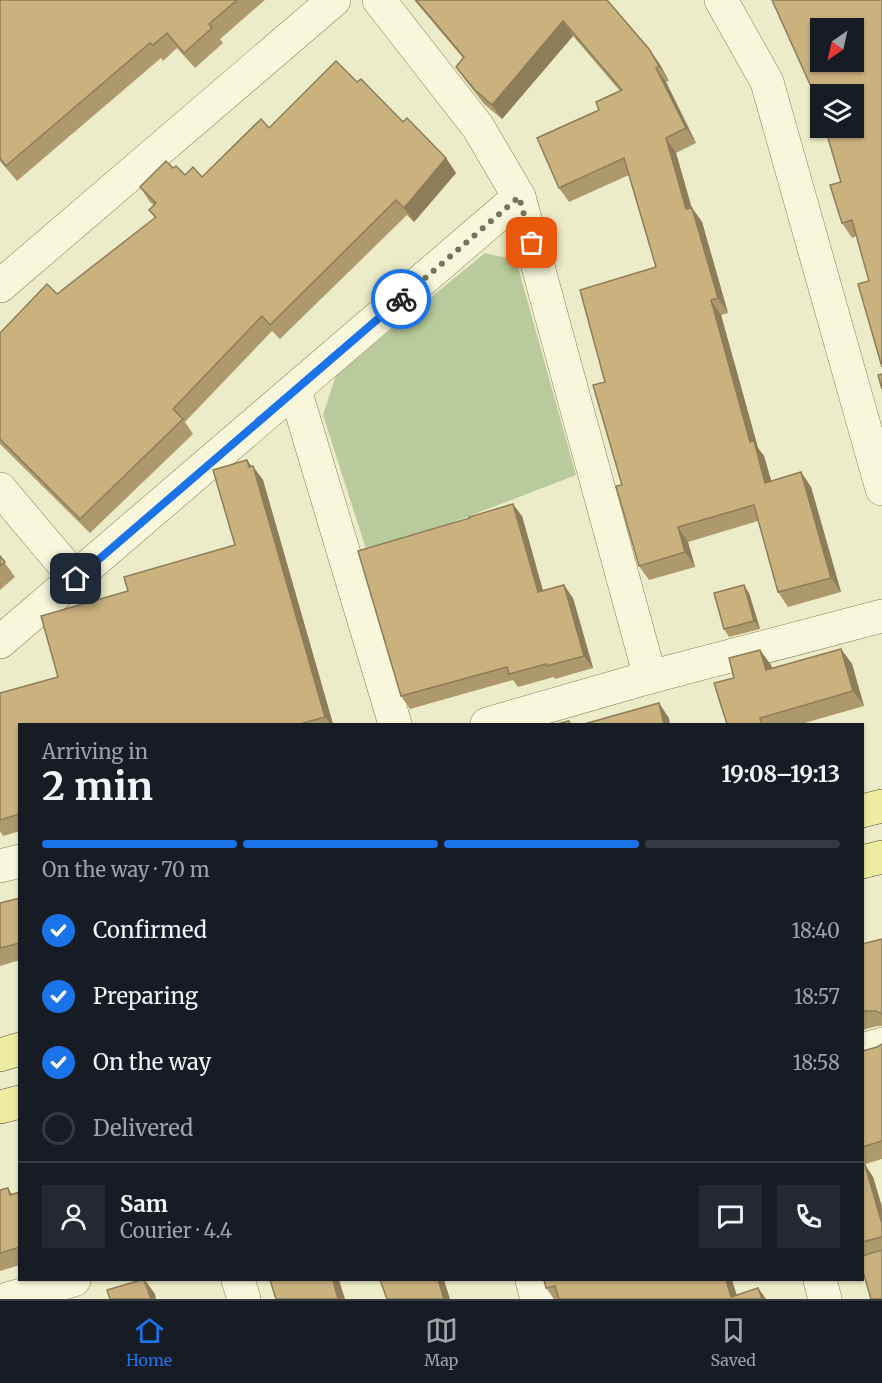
<!DOCTYPE html>
<meta charset="utf-8">
<style>
:root{--surface:#171b24;--page:#242831;--text:#f1f3f6;--muted:#9ea1a6;--line:#363941;--accent:#1a73e8}
body{margin:0;font-family:Merriweather,serif;background:var(--page);color:var(--text);height:100vh;display:flex;flex-direction:column;font-size:22px;white-space:nowrap}
*{box-sizing:border-box;margin:0}
p{font-size:20px;color:var(--muted)}
.icon{flex:none;width:33px;height:33px;fill:none;stroke:currentColor;stroke-width:2;stroke-linecap:round;stroke-linejoin:round}
.map{position:relative;flex:1;overflow:hidden}
.details{position:absolute;left:18px;top:723px;width:846px;height:558px;display:flex;flex-direction:column;background:var(--surface);border-radius:0px;box-shadow:0 2px 4px #0004}
.details>*{flex:none}
.needle{width:39px;rotate:214deg}
.buttons{position:absolute;left:810px;top:18px;display:grid;gap:12px}
.buttons a{display:grid;place-items:center;width:54px;height:54px;border-radius:0px;background:var(--surface);box-shadow:0 2px 4px #0004;font-size:30px}
.pin{position:absolute;display:grid;place-items:center;width:51px;height:51px;color:#fff;margin:-26px;border-radius:12px;box-shadow:0 3px 9px #0006}
.courier{position:absolute;display:grid;place-items:center;width:60px;height:60px;margin:-30px;border:4px solid #1a73e8;border-radius:50%;background:#fff;color:#222;box-shadow:0 2px 8px #0007}
.headline em{font-style:normal;font-weight:700}
.headline div{display:flex;flex-direction:column-reverse}
.headline{display:flex;align-items:center;justify-content:space-between;height:102px;padding:0 24px}
h1{font-size:39px;font-weight:700;line-height:45px}
.bar{display:grid;grid-template-columns:repeat(4,1fr);gap:9px 6px;align-content:center;height:72px;padding:0 24px}
.bar i{height:8px;border-radius:4px;background:var(--line)}
.bar .active{background:var(--accent)}
.bar p{grid-column:span 4}
.line{display:flex;align-items:center;gap:15px;padding:0 24px;border-top:2px solid var(--line)}
.line div{flex:1}
.round{display:grid;place-items:center;flex:none;width:63px;height:63px;border-radius:0px;background:var(--page)}
ol{padding:0 24px;list-style:none}
li{display:flex;align-items:center;gap:18px;height:66px}
li p{margin-inline-start:auto}
li .icon{padding:6px;border-radius:50%;background:var(--accent);color:#fff;stroke-width:4}
li:last-child{color:var(--muted)}
li i{width:33px;height:33px;border:3px solid var(--line);border-radius:50%}
.dock{display:flex;justify-content:space-around;align-items:center;height:84px;border-top:2px solid var(--line);background:var(--surface);font-size:16px;color:var(--muted)}
.dock a{display:grid;justify-items:center;gap:3px}
.dock .active{color:var(--accent)}
.map>svg:first-child{display:block}
.green{fill:#b9cb9c}
.lines{fill:none;stroke-linecap:round;stroke-linejoin:round}
.minor-casing{stroke:#89805d;stroke-width:34}
.major-casing{stroke:#574d31;stroke-width:34}
.minor{stroke:#f8f7db;stroke-width:33}
.major{stroke:#eeeba2;stroke-width:33}
.wall{fill:#ae996d}
.shaded-wall{fill:#8d7d59}
.building{fill:#cab27f;stroke:#8d7d59;stroke-width:1.5;fill-rule:evenodd}
.done{stroke:#78745b;stroke-width:6;stroke-dasharray:0 10.8}
.route{stroke:#1a73e8;stroke-width:8}
</style>
<div class="map">
<svg width="882" height="1299" viewBox="0 0 882 1299">
<rect width="100%" height="100%" fill="#edecc8"/>
<path class="green" d="M485 253 516 260 576 475 368 555 323 415 336 375Z"/>
<g class="lines">
<defs>
<g id="minor">
<path d="M379 0 478 127 519 197 650 677"/>
<path d="M721 0 767 82 882 489"/>
<path d="M0 286 334 0"/>
<path d="M295 390 395 724"/>
<path d="M0 489 76 579"/>
<path d="M0 642 519 197"/>
<path d="M487 724 650 677 882 616"/>
<path d="M0 866 20 861"/>
<path d="M862 1050 882 1044"/>
<path d="M238 1280 244 1299"/>
<path d="M532 1280 537 1299"/>
<path d="M820 1280 825 1299"/>
<path d="M7 1299 74 1280"/>
</g>
<g id="major">
<path d="M862 811 882 806"/>
<path d="M862 862 882 857"/>
<path d="M0 1055 20 1049"/>
<path d="M0 1107 20 1102"/>
</g>
</defs>
<use href="#minor" class="minor-casing"/>
<use href="#major" class="major-casing"/>
<use href="#minor" class="minor"/>
<use href="#major" class="major"/>
</g>
<g class="wall">
<path d="M0 0H265L220 39 223 43 195 68 177 48 163 61 161 58 17 181 0 161Z"/>
<path d="M414 0H607L649 49 659 63 669 81 666 82 696 143 676 153 692 208 702 222 728 313 721 315 758 448 764 456 771 481 801 472 811 487 841 592 788 607 778 592 758 521 688 542 695 567 649 580 639 566 622 485 605 382 656 267 629 175 569 202 559 188 599 110 620 91 573 36 502 119 484 104 466 81 456 67 463 58Z"/>
<path d="M882 0 869 281 856 236 852 238 842 223 841 182Z"/>
<path d="M357 82 446 158 456 173 414 222 407 215 280 339 272 331 185 422 193 434 90 533 0 444V333L57 294 155 218 149 210 154 205 150 202 140 187 173 168 185 175 202 177 269 128Z"/>
<path d="M251 466 263 480 333 724H20V831L3 836 0 831V693L58 677 128 591 235 545Z"/>
<path d="M522 516 543 591 573 598 593 668 555 679 554 677 518 687 513 680 410 709 401 696Z"/>
<path d="M0 556 15 577 0 590Z"/>
<path d="M749 593 760 629 729 637 724 629Z"/>
<path d="M841 649 852 664 864 706 801 724H727L734 678 760 650 771 665 772 669Z"/>
<path d="M20 898V960L0 966V903Z"/>
<path d="M882 939V1026H877L862 1030V944Z"/>
<path d="M882 1044V1159L862 1165V1051L877 1047Z"/>
<path d="M862 1165H865L873 1177 882 1207V1299L862 1268Z"/>
<path d="M8 1188 12 1194 20 1192V1265L0 1271V1190Z"/>
<path d="M544 1280 737 1295 758 1288 766 1299H554L546 1288Z"/>
</g>
<g class="shaded-wall">
<path d="M563 21 573 36 502 119 492 105Z"/>
<path d="M649 49 659 63 669 81 659 66Z"/>
<path d="M656 68 666 82 696 143 686 128Z"/>
<path d="M666 138 676 153 696 224 686 209Z"/>
<path d="M446 158 456 173 414 222 404 208Z"/>
<path d="M692 208 702 222 728 313 718 298Z"/>
<path d="M711 300 721 315 758 448 764 456 776 497 765 483 750 442Z"/>
<path d="M247 460 255 471 253 466 263 480 333 724H330L325 717Z"/>
<path d="M801 472 811 487 841 592 831 578Z"/>
<path d="M513 504 522 516 547 605 538 592Z"/>
<path d="M678 527 688 542 695 567 685 552Z"/>
<path d="M564 585 573 598 593 668 584 656Z"/>
<path d="M744 585 749 593 760 629 754 621Z"/>
<path d="M841 649 852 664 864 706 853 691Z"/>
<path d="M760 650 771 665 777 686 766 670Z"/>
<path d="M659 703 669 718 670 724H664Z"/>
<path d="M865 1165 873 1177 882 1207V1224Z"/>
<path d="M145 1280 155 1294 156 1299H151Z"/>
<path d="M333 1280H339L345 1299H338Z"/>
<path d="M438 1280H444L450 1299H444Z"/>
<path d="M726 1280H732L738 1299 731 1297Z"/>
<path d="M758 1288 766 1299H762Z"/>
</g>
<g class="building">
<path d="M0 0H237L209 24 212 28 184 53 167 33 153 45 150 43 6 166 0 158Z"/>
<path d="M416 0H607L649 49 659 66 656 68 686 128 666 138 686 209 692 208 718 298 711 300 750 442 754 441 765 483 801 472 831 578 778 592 754 505 678 527 685 552 639 566 616 486 622 485 593 385 605 382 580 290 656 267 624 158 559 188 537 138 599 110 596 102 622 90 563 21 492 105 474 89 456 67 464 57Z"/>
<path d="M772 0H882V367L858 284 869 281 852 220 842 223 830 185 841 182 825 128H854V94H820V111L817 100ZM820 28H854V62H820Z"/>
<path d="M336 61 357 82 361 79 403 122 407 118 446 158 404 208 396 200 270 325 262 316 173 409 183 419 80 519 0 439V333L47 284 57 294 156 217 149 210 156 203 140 187 166 161 173 168 176 166 185 175 193 167 202 177 261 119 269 128Z"/>
<path d="M882 374V389L878 375Z"/>
<path d="M247 460 249 467 253 466 325 717 300 724H20V814L0 820V693L58 677 41 616 128 591 124 577 235 545 213 470Z"/>
<path d="M513 504 538 592 564 585 584 656 546 666V664L509 674 507 667 401 696 358 551 470 518 469 517Z"/>
<path d="M0 556 5 562 0 566Z"/>
<path d="M744 585 754 621 724 629 714 593Z"/>
<path d="M841 649 853 691 760 718 762 724H727L714 683 734 678 729 658 760 650 766 670Z"/>
<path d="M659 703 664 724H584Z"/>
<path d="M569 721 570 724H557Z"/>
<path d="M20 898V943L0 948V903Z"/>
<path d="M882 939V1014L876 1011H866L862 1012V944Z"/>
<path d="M882 1044V1141L862 1147V1051L877 1047Z"/>
<path d="M862 1165H865L882 1224V1237L862 1242Z"/>
<path d="M8 1188 10 1195 20 1192V1247L0 1253V1190Z"/>
<path d="M882 1250V1299H871L862 1268V1256Z"/>
<path d="M141 1280H144L151 1299H110L107 1290Z"/>
<path d="M270 1280H333L338 1299H276Z"/>
<path d="M380 1280H438L444 1299H387Z"/>
<path d="M544 1280H726L731 1297 758 1288 762 1299H559L555 1286 546 1288Z"/>
</g>
<g class="lines">
<path class="done" d="M401 299 519 197 532 243"/>
<path class="route" d="M76 579 401 299"/>
</g>
</svg>
<div class="buttons">
<a><svg class="needle" viewBox="-14 -14 28 28"><path d="M0-13l5 13h-10z" fill="#e53935"/><path d="M0 13l5-13h-10z" fill="#9ea1a6"/></svg></a>
<a><svg class="icon" aria-label="layers" viewBox="0 0 24 24"><path d="M12 4l9 5-9 5-9-5zM3 14l9 5 9-5"/></svg></a>
</div>
<div class="pin" style="left:532px;top:243px;background:#ea580c"><svg class="icon" aria-label="bag" viewBox="0 0 24 24"><path d="M5 8h14l-1 12H6zM9 8a3 3 0 0 1 6 0"/></svg></div>
<div class="pin" style="left:76px;top:579px;background:#1f2937"><svg class="icon" aria-label="home" viewBox="0 0 24 24"><path d="M3 11l9-7 9 7M6 9v11h12V9"/></svg></div>
<div class="courier" style="left:401px;top:299px"><svg class="icon" aria-label="bike" viewBox="0 0 24 24"><circle cx="6" cy="16" r="4"/><circle cx="18" cy="16" r="4"/><path d="M6 16l4-8h5l3 8M10 8l3 8H6M13 5h3"/></svg></div>
<section class="details">
<div class="headline"><div><h1>2 min</h1><p>Arriving in</p></div><em>19:08–19:13</em></div>
<div class="bar"><i class="active"></i><i class="active"></i><i class="active"></i><i></i><p>On the way · 70 m</p></div>
<ol>
<li><svg class="icon" aria-label="check" viewBox="0 0 24 24"><path d="M5 12l5 5 9-10"/></svg>Confirmed<p>18:40</p></li>
<li><svg class="icon" aria-label="check" viewBox="0 0 24 24"><path d="M5 12l5 5 9-10"/></svg>Preparing<p>18:57</p></li>
<li><svg class="icon" aria-label="check" viewBox="0 0 24 24"><path d="M5 12l5 5 9-10"/></svg>On the way<p>18:58</p></li>
<li><i></i>Delivered</li>
</ol>
<div class="line" style="height:108px"><a class="round"><svg class="icon" aria-label="person" viewBox="0 0 24 24"><circle cx="12" cy="8" r="4"/><path d="M4 21q1-7 8-7t8 7"/></svg></a><div><b>Sam</b><p>Courier · 4.4</p></div><a class="round"><svg class="icon" aria-label="chat" viewBox="0 0 24 24"><path d="M4 5h16v11H9l-5 4z"/></svg></a><a class="round"><svg class="icon" aria-label="phone" viewBox="0 0 24 24"><path d="M5 4h4l2 5-3 2q2 4 5 5l2-3 5 2v4C11 20 4 13 5 4z"/></svg></a></div>
</section>
</div>
<nav class="dock">
<a class="active"><svg class="icon" aria-label="home" viewBox="0 0 24 24"><path d="M3 11l9-7 9 7M6 9v11h12V9"/></svg>Home</a>
<a><svg class="icon" aria-label="map" viewBox="0 0 24 24"><path d="M3 6l6-2 6 2 6-2v14l-6 2-6-2-6 2zM9 4v14M15 6v14"/></svg>Map</a>
<a><svg class="icon" aria-label="saved" viewBox="0 0 24 24"><path d="M7 4h10v16l-5-4-5 4z"/></svg>Saved</a>
</nav>
